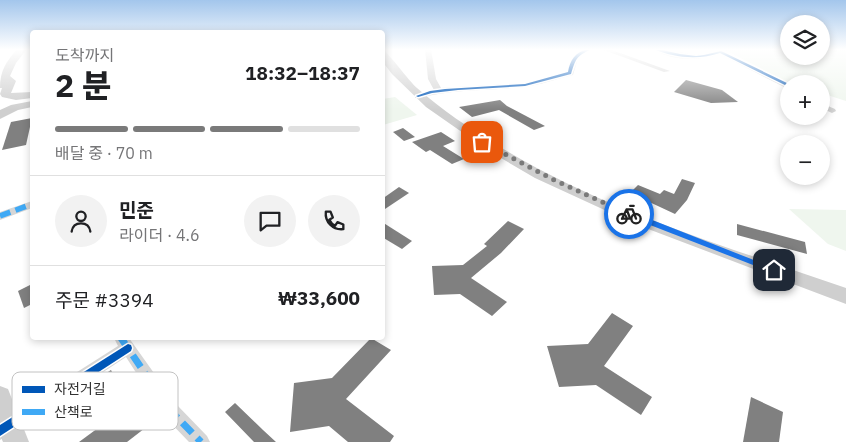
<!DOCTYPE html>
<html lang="ko">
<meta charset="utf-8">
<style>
:root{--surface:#fff;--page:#f2f2f2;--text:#202124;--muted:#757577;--line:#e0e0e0;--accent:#7a7a7a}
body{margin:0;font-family:"IBM Plex Sans","Noto Sans KR",sans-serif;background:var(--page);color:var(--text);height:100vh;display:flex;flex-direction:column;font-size:19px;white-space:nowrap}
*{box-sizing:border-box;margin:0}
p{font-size:16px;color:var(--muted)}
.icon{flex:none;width:28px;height:28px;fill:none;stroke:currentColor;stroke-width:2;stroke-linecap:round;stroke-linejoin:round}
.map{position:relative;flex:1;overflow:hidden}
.side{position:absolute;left:30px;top:30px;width:355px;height:310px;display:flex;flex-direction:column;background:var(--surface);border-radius:5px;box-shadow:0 2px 8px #0003}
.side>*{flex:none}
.tools{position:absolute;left:780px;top:15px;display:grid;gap:10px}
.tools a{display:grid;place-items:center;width:50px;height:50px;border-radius:50%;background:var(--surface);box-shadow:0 2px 8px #0003;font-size:25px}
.pin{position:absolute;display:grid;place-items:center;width:42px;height:42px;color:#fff;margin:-21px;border-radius:10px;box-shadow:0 2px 8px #0006}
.courier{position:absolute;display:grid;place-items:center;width:50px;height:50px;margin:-25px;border:4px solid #1a73e8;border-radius:50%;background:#fff;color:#222;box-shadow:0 1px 6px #0007}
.headline em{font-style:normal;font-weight:800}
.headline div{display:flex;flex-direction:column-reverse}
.headline{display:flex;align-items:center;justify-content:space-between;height:85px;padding:0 25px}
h1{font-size:32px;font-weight:800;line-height:38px}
.bar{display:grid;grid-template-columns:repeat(4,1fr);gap:8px 5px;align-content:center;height:60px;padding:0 25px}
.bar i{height:6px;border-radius:4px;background:var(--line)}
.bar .on{background:var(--accent)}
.bar p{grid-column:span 4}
.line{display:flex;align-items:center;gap:12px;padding:0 25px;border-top:1px solid var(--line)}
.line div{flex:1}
.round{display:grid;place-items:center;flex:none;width:52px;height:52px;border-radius:26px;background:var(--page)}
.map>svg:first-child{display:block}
.green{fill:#eff6ee}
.building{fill:#808080}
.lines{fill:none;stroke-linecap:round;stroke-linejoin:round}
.street{fill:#d6d6d6;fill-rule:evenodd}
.secondary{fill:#cfcfcf;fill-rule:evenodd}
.quiet-far1{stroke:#3fa9f5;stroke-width:5.5;stroke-dasharray:11 5.5;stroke-linecap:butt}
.quiet{stroke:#3fa9f5;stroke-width:7;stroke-dasharray:14 7;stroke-linecap:butt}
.cycleway-casing{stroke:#fff;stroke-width:3}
.cycleway{fill:#0057b8;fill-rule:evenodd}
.route{fill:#1a73e8}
.done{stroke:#7a7a7a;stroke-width:5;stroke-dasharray:0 9}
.key{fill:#fff;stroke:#c2c2c2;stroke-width:1}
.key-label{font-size:14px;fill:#323232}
</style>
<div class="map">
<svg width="846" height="442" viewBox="0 0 846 442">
<rect width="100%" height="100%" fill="#fff"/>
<g class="green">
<path d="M723 49H789V56H821V49H846V101L821 93V84H791Z"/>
<path d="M395 97 417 115 383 125V99Z"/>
<path d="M789 209 846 210V251L828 244Z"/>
</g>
<g class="building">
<path d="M686 80 722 90 738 102 711 103 674 92Z"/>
<path d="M500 100 507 106 545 126 534 130 499 110 472 117 459 107Z"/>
<path d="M32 118 26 145 2 150 11 122Z"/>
<path d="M403 128 415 137 404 141 393 132Z"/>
<path d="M441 132 455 141 443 146 464 159 452 164 430 150 426 152 412 142Z"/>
<path d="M682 179 695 183 687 200 675 214 630 193 638 185 660 194 664 190 674 194Z"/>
<path d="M399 187 409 193 382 211V199Z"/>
<path d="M508 221 524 229 501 253 471 278 507 302 492 316 460 294 434 295 432 266 463 265 487 246 484 244Z"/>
<path d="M382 222 412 241 402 249 382 237Z"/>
<path d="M737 224 805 242 807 254 737 235Z"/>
<path d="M32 284V304L24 308 18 291Z"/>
<path d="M612 313 633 326 604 366 652 397 641 415 596 385 559 387 547 346 588 344Z"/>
<path d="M371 338 391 350 346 399 394 436 390 442H348L329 426 290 432 294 383 332 378Z"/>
<path d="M111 370 118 384 68 416 63 405 69 397Z"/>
<path d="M751 397 783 412 779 442H743Z"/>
<path d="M132 403 149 425 127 442H79Z"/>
<path d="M235 403 263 430 276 442H254L225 412Z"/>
</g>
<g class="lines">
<g class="street">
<path d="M425 49H431L436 79 441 88 525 83 567 72C570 57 577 48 592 49L578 58 573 75C556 79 540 85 523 87 487 91 453 89 418 98H415V94L434 90 428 79Z"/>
<path d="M601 49H609L670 71 664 72Z"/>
<path d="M653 49H661L696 55 722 51 790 84H789V88H786L720 54C700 61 671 61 653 49Z"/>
<path d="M821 103 835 109 836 111 832 113 821 108Z"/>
<path d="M32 201V208L0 220V212Z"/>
<path d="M114 338H129L176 404 207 436 210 442H189L164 416 126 357 0 440V421L118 346Z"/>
</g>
<g class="secondary">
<path d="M17 49H27L16 63 10 76 16 81 11 93 32 92V98L16 100 2 97 0 94 2 88H0C0 71 6 62 17 49Z"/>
<path d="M382 49C388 52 409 81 417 88 442 110 469 128 497 145 604 211 728 247 846 288V304L635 224 535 178 489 151 426 107 392 74 382 61Z"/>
<path d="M32 101V107L18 110 0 119V110L11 105Z"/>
<path d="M0 386 8 389 29 442H3L0 435Z"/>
</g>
<path class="quiet-far1" d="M0 216 32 204"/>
<path class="quiet" d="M121 338 170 410 201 442"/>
<defs>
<g id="cycleway">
<path d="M587 49H591C576 57 576 58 571 74L525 86 458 90 432 93 418 97 416 96 430 91 445 89 525 84 568 72C570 60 575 53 587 49Z"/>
<path d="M654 49H658L680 54 696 56 704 55 721 51 789 84V87L720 53C699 60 674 58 654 49Z"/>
<path d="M128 344 131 345 132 348 131 351 0 436V425Z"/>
</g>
</defs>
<use href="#cycleway" class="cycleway-casing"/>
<use href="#cycleway" class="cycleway"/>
</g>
<linearGradient id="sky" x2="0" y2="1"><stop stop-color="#a3c6ec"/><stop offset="0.45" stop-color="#fff"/><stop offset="1" stop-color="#fff" stop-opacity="0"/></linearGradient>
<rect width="846" height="110" fill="url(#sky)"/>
<path class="route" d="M627 212H632L779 270 774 273 771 272 627 216Z"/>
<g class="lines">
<path class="done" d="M482 142 554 180 629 214"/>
</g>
<rect x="12" y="372" width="166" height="58" rx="8" class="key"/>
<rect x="22" y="386" width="23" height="7" fill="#0057b8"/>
<rect x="22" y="409" width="23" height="6" fill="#3fa9f5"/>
<g class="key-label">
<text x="54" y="394">자전거길</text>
<text x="54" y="417">산책로</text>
</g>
</svg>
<div class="tools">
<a><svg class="icon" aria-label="layers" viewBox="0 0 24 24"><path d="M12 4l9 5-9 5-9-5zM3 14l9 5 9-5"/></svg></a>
<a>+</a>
<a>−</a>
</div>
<div class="pin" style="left:482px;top:142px;background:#ea580c"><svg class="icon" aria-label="bag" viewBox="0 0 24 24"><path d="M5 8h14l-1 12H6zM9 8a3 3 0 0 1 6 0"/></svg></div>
<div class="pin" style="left:774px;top:270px;background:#1f2937"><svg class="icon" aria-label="home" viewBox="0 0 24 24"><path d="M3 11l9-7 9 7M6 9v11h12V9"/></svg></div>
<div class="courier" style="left:629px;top:214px"><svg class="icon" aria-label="bike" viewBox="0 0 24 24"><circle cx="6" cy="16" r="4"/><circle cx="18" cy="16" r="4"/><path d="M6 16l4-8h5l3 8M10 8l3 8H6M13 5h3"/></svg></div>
<section class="side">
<div class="headline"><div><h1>2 분</h1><p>도착까지</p></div><em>18:32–18:37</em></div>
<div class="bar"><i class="on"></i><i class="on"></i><i class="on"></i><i></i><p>배달 중 · 70 m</p></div>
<div class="line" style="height:90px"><a class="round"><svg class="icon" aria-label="person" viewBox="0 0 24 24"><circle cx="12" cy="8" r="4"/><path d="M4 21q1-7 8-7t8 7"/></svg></a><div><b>민준</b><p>라이더 · 4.6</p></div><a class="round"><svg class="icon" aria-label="chat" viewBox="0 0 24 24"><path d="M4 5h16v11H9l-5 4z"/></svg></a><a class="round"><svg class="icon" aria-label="phone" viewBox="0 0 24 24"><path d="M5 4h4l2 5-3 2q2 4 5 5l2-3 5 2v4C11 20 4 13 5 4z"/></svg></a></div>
<div class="line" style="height:65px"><div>주문 #3394</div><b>₩33,600</b></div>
</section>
</div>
